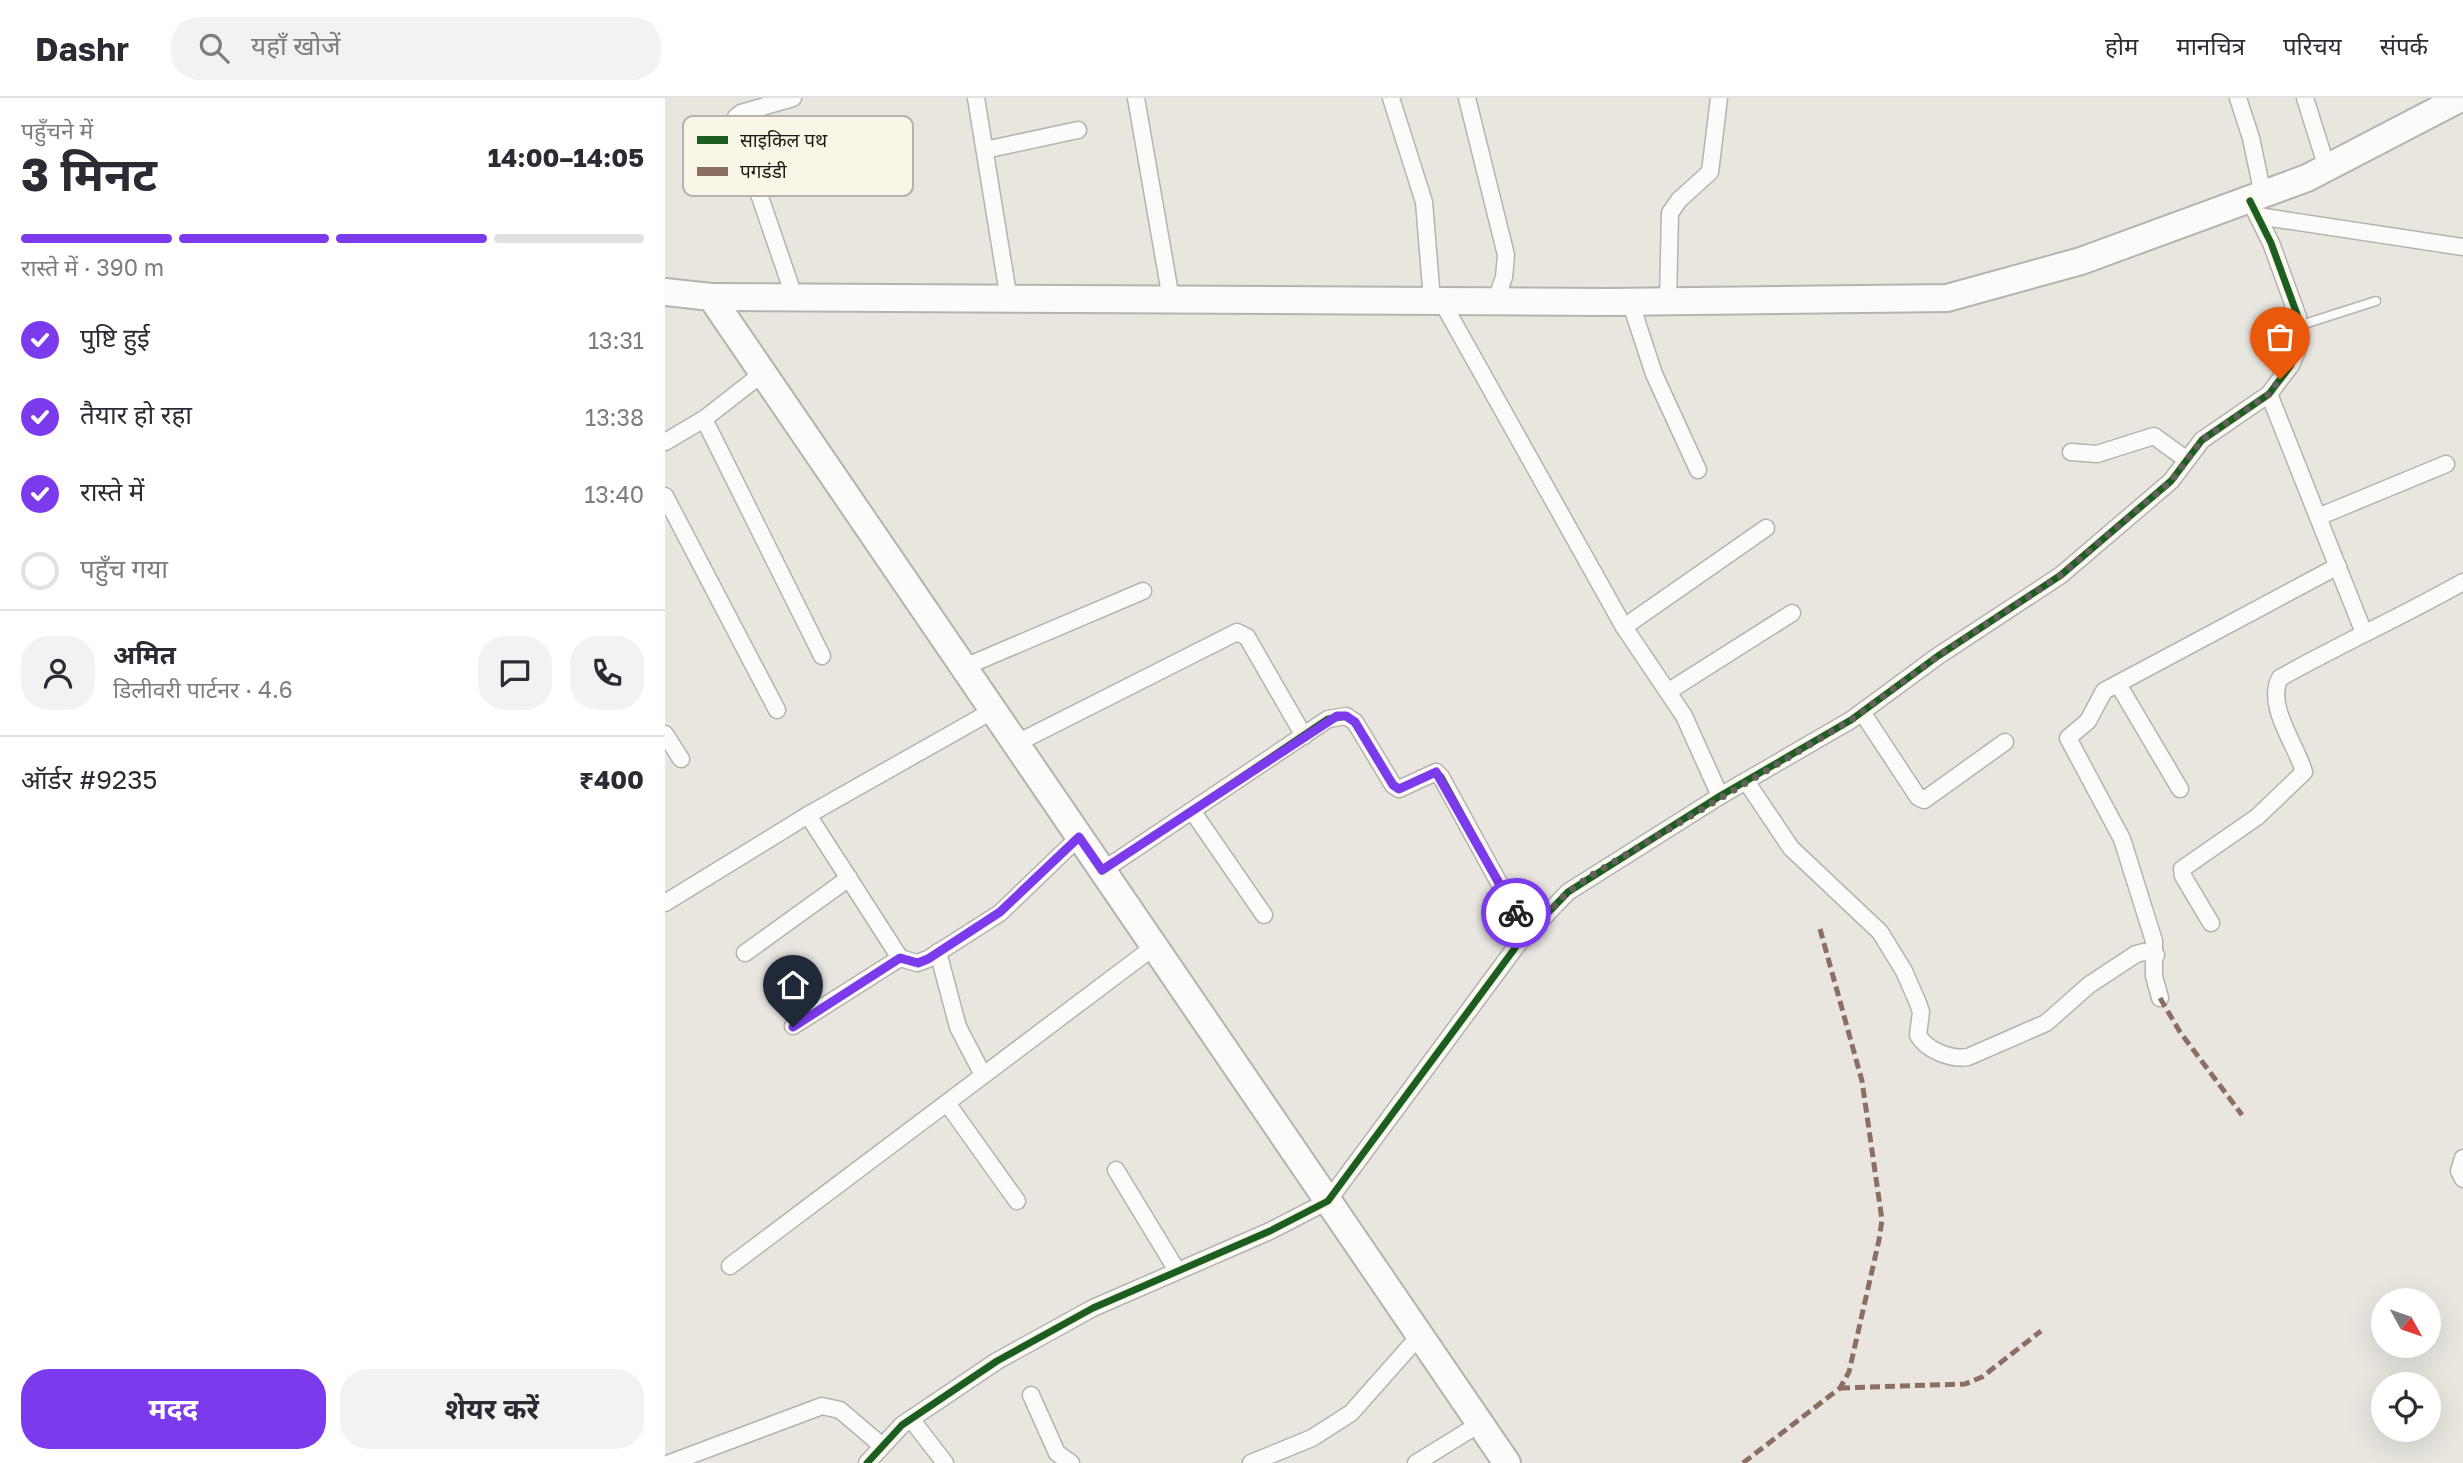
<!DOCTYPE html>
<html lang="hi">
<meta charset="utf-8">
<style>
:root{--surface:#fff;--page:#f2f2f3;--text:#2b2b33;--muted:#7c7c81;--line:#e1e1e2;--accent:#7c3aed}
body{margin:0;font-family:"Golos Text","Noto Sans Devanagari",sans-serif;background:var(--page);color:var(--text);height:100vh;display:flex;flex-direction:column;font-size:26px;white-space:nowrap}
*{box-sizing:border-box;margin:0}
p{font-size:23px;color:var(--muted)}
.icon{flex:none;width:38px;height:38px;fill:none;stroke:currentColor;stroke-width:2;stroke-linecap:round;stroke-linejoin:round}
.map{position:relative;flex:1;overflow:hidden}
.sheet{display:flex;flex-direction:column;background:var(--surface);width:665px}
.sheet>*{flex:none}
.needle{width:46px;rotate:130deg}
.controls{position:absolute;left:1706px;top:1190px;display:grid;gap:14px}
.controls a{display:grid;place-items:center;width:70px;height:70px;border-radius:50%;background:var(--surface);box-shadow:0 7px 28px #0002;font-size:35px}
.pin{position:absolute;display:grid;place-items:center;width:60px;height:60px;color:#fff;margin:-72px -30px;border-radius:50% 50% 50% 0;rotate:-45deg;box-shadow:0 0 7px #0007}
.pin .icon{rotate:45deg}
.courier{position:absolute;display:grid;place-items:center;width:70px;height:70px;margin:-35px;border:5px solid #7c3aed;border-radius:50%;background:#fff;color:#222;box-shadow:0 2px 9px #0007}
.headline em{font-style:normal;font-weight:700}
.headline div{display:flex;flex-direction:column-reverse}
.headline{display:flex;align-items:center;justify-content:space-between;height:119px;padding:0 21px}
h1{font-size:46px;font-weight:700;line-height:52px}
.bar{display:grid;grid-template-columns:repeat(4,1fr);gap:10px 7px;align-content:center;height:84px;padding:0 21px}
.bar i{height:9px;border-radius:5px;background:var(--line)}
.bar .on{background:var(--accent)}
.bar p{grid-column:span 4}
.line{display:flex;align-items:center;gap:18px;padding:0 21px;border-top:2px solid var(--line)}
.line div{flex:1}
.round{display:grid;place-items:center;flex:none;width:74px;height:74px;border-radius:28px;background:var(--page)}
ol{padding:0 21px;list-style:none}
li{display:flex;align-items:center;gap:21px;height:77px}
li p{margin-inline-start:auto}
li .icon{padding:7px;border-radius:50%;background:var(--accent);color:#fff;stroke-width:4}
li:last-child{color:var(--muted)}
li i{width:38px;height:38px;border:4px solid var(--line);border-radius:50%}
.primary-button{display:flex;gap:14px;margin-top:auto;padding:14px 21px}
.primary-button a{flex:1;height:80px;border-radius:28px;background:var(--accent);color:#fff;font-size:28px;font-weight:700;line-height:80px;text-align:center}
.primary-button a+a{background:var(--page);color:var(--text)}
header{display:flex;align-items:center;gap:42px;box-sizing:border-box;height:98px;padding:0 35px;background:var(--surface);border-bottom:2px solid var(--line)}
header strong{font-size:33px}
nav{display:flex;gap:38px;margin-inline-start:auto;font-size:24px}
.search{width:490px;height:63px;background:var(--page);display:flex;align-items:center;gap:18px;box-sizing:border-box;padding:0 24px;border-radius:28px;color:var(--muted);font-size:26px}
main{display:flex;flex:1;min-height:0}
.map>svg:first-child{display:block}
.lines{fill:none;stroke-linecap:round;stroke-linejoin:round}
.service-casing{stroke:#b4b3ae;stroke-width:11}
.minor-casing{stroke:#b4b3ae;stroke-width:19}
.primary-casing{stroke:#b4b3ae;stroke-width:30}
.trunk-casing{stroke:#b4b3ae;stroke-width:30}
.service{stroke:#fcfbfa;stroke-width:8}
.minor{stroke:#fcfbfa;stroke-width:16}
.primary{stroke:#fcfbfa;stroke-width:26}
.trunk{stroke:#fcfbfa;stroke-width:26}
.quiet{stroke:#8d6e63;stroke-width:5;stroke-dasharray:10 5;stroke-linecap:butt}
.cycleway-casing{stroke:#f9f6e8;stroke-width:11}
.cycleway{stroke:#1b5e20;stroke-width:7}
.done{stroke:#63615c;stroke-width:7;stroke-dasharray:0 12.6}
.route{stroke:#7c3aed;stroke-width:9}
.key{fill:#f9f6e8;stroke:#b6b4a9;stroke-width:2}
.key-label{font-size:19px;fill:#1b1a15}
</style>
<header>
<strong>Dashr</strong>
<div class="search"><svg class="icon" aria-label="search" viewBox="0 0 24 24"><circle cx="10" cy="10" r="6"/><path d="M15 15l6 6"/></svg>यहाँ खोजें</div>
<nav><a>होम</a><a>मानचित्र</a><a>परिचय</a><a>संपर्क</a></nav>
</header>
<main>
<section class="sheet">
<div class="headline"><div><h1>3 मिनट</h1><p>पहुँचने में</p></div><em>14:00–14:05</em></div>
<div class="bar"><i class="on"></i><i class="on"></i><i class="on"></i><i></i><p>रास्ते में · 390 m</p></div>
<ol>
<li><svg class="icon" aria-label="check" viewBox="0 0 24 24"><path d="M5 12l5 5 9-10"/></svg>पुष्टि हुई<p>13:31</p></li>
<li><svg class="icon" aria-label="check" viewBox="0 0 24 24"><path d="M5 12l5 5 9-10"/></svg>तैयार हो रहा<p>13:38</p></li>
<li><svg class="icon" aria-label="check" viewBox="0 0 24 24"><path d="M5 12l5 5 9-10"/></svg>रास्ते में<p>13:40</p></li>
<li><i></i>पहुँच गया</li>
</ol>
<div class="line" style="height:126px"><a class="round"><svg class="icon" aria-label="person" viewBox="0 0 24 24"><circle cx="12" cy="8" r="4"/><path d="M4 21q1-7 8-7t8 7"/></svg></a><div><b>अमित</b><p>डिलीवरी पार्टनर · 4.6</p></div><a class="round"><svg class="icon" aria-label="chat" viewBox="0 0 24 24"><path d="M4 5h16v11H9l-5 4z"/></svg></a><a class="round"><svg class="icon" aria-label="phone" viewBox="0 0 24 24"><path d="M5 4h4l2 5-3 2q2 4 5 5l2-3 5 2v4C11 20 4 13 5 4z"/></svg></a></div>
<div class="line" style="height:91px"><div>ऑर्डर #9235</div><b>₹400</b></div>
<div class="primary-button"><a>मदद</a><a>शेयर करें</a></div>
</section>
<div class="map">
<svg width="1798" height="1365" viewBox="0 0 1798 1365">
<rect width="100%" height="100%" fill="#e8e6df"/>
<g class="lines">
<defs>
<path id="service" d="M1633 228 1711 203"/>
<g id="minor">
<path d="M128 0 76 15 71 19 70 26 129 198"/>
<path d="M311 0 344 202"/>
<path d="M471 0 506 201"/>
<path d="M726 0 759 104 767 202"/>
<path d="M802 0 841 157 839 179 831 202"/>
<path d="M1573 0 1586 40 1598 97"/>
<path d="M1640 0 1662 70"/>
<path d="M320 52 413 32"/>
<path d="M1593 118 1798 149"/>
<path d="M776 202 959 529 1019 618 1055 698"/>
<path d="M965 203 989 276 1033 372"/>
<path d="M1003 203 1005 115 1014 102 1045 74 1054 0"/>
<path d="M1604 296 1699 535"/>
<path d="M39 321 157 558"/>
<path d="M0 344 39 321 98 275"/>
<path d="M1406 354 1432 356 1489 338 1522 362"/>
<path d="M0 398 112 612"/>
<path d="M1653 419 1781 366"/>
<path d="M959 529 1101 430"/>
<path d="M297 570 478 493"/>
<path d="M1453 586 1515 691"/>
<path d="M1004 593 1127 515"/>
<path d="M1197 614 1253 699 1259 702 1340 644"/>
<path d="M0 636 16 661"/>
<path d="M350 646 572 534 582 539 639 638"/>
<path d="M1081 683 1126 750 1215 834 1239 873 1253 905 1256 914 1253 937C1261 952 1286 962 1303 959L1381 925 1424 887 1471 856 1479 854 1491 857"/>
<path d="M528 714 599 817"/>
<path d="M143 717 235 860 252 865 263 861 335 815 414 739"/>
<path d="M437 773 663 621 681 618 690 624 728 687 734 691 771 674 776 679 862 836"/>
<path d="M0 805 143 717 327 613"/>
<path d="M1546 825 1518 778 1517 771 1592 719 1639 674C1632 648 1600 607 1615 580 1675 546 1738 518 1798 484"/>
<path d="M273 854 293 929 318 977"/>
<path d="M80 855 184 780"/>
<path d="M1495 900 1489 878V843L1457 741 1403 640 1423 623 1439 593 1673 468"/>
<path d="M128 928 235 860"/>
<path d="M282 1005 352 1103"/>
<path d="M1798 1060 1794 1073 1798 1081"/>
<path d="M451 1072 511 1171"/>
<path d="M65 1168 490 848"/>
<path d="M366 1297 392 1355 406 1365"/>
<path d="M246 1321 280 1365"/>
<path d="M5 1365 157 1308 175 1312 216 1347"/>
<path d="M202 1365 237 1327 332 1263 428 1210 605 1133 663 1103 853 846 903 794 1055 698 1186 622 1273 558 1396 477 1506 383 1537 342 1604 296 1626 267 1633 251V219L1606 145 1585 103"/>
<path d="M586 1365 647 1340 686 1315 756 1236"/>
<path d="M751 1365 816 1325"/>
</g>
<path id="primary" d="M46 199 944 204 1282 200 1416 163 1642 80 1796 0"/>
<path id="trunk" d="M0 194 46 199 842 1365"/>
</defs>
<use href="#service" class="service-casing"/>
<use href="#minor" class="minor-casing"/>
<use href="#primary" class="primary-casing"/>
<use href="#trunk" class="trunk-casing"/>
<use href="#service" class="service"/>
<use href="#minor" class="minor"/>
<use href="#primary" class="primary"/>
<use href="#trunk" class="trunk"/>
<g class="quiet">
<path d="M1495 900 1515 934 1577 1017"/>
<path d="M1175 1290 1300 1286 1317 1279 1376 1233"/>
<path d="M1078 1365 1175 1290 1184 1274 1214 1142 1217 1122 1197 983 1155 831"/>
</g>
<defs>
<g id="cycleway">
<path d="M437 773 663 621 681 618 690 624 728 687 734 691 771 674 776 679 862 836"/>
<path d="M202 1365 237 1327 332 1263 428 1210 605 1133 663 1103 853 846 903 794 1055 698 1186 622 1273 558 1396 477 1506 383 1537 342 1604 296 1626 267 1633 251V219L1606 145 1585 103"/>
</g>
</defs>
<use href="#cycleway" class="cycleway-casing"/>
<use href="#cycleway" class="cycleway"/>
</g>
<g class="lines">
<path class="done" d="M851 815 862 836 903 794 927 777 1186 622 1273 558 1396 477 1506 383 1537 342 1604 296 1615 281"/>
<path class="route" d="M128 929 235 860 253 865 263 861 335 814 414 739 437 772 672 618H681L690 624 728 687 734 691 771 674 851 815"/>
</g>
<rect x="18" y="18" width="230" height="80" rx="10" class="key"/>
<rect x="32" y="38" width="31" height="8" fill="#1b5e20"/>
<rect x="32" y="69" width="31" height="9" fill="#8d6e63"/>
<g class="key-label">
<text x="75" y="49">साइकिल पथ</text>
<text x="75" y="80">पगडंडी</text>
</g>
</svg>
<div class="controls">
<a><svg class="needle" viewBox="-14 -14 28 28"><path d="M0-13l5 13h-10z" fill="#e53935"/><path d="M0 13l5-13h-10z" fill="#7c7c81"/></svg></a>
<a><svg class="icon" aria-label="locate" viewBox="0 0 24 24"><circle cx="12" cy="12" r="6"/><path d="M12 2v4M12 18v4M2 12h4M18 12h4"/></svg></a>
</div>
<div class="pin" style="left:1615px;top:281px;background:#ea580c"><svg class="icon" aria-label="bag" viewBox="0 0 24 24"><path d="M5 8h14l-1 12H6zM9 8a3 3 0 0 1 6 0"/></svg></div>
<div class="pin" style="left:128px;top:929px;background:#1f2937"><svg class="icon" aria-label="home" viewBox="0 0 24 24"><path d="M3 11l9-7 9 7M6 9v11h12V9"/></svg></div>
<div class="courier" style="left:851px;top:815px"><svg class="icon" aria-label="bike" viewBox="0 0 24 24"><circle cx="6" cy="16" r="4"/><circle cx="18" cy="16" r="4"/><path d="M6 16l4-8h5l3 8M10 8l3 8H6M13 5h3"/></svg></div>
</div>
</main>
